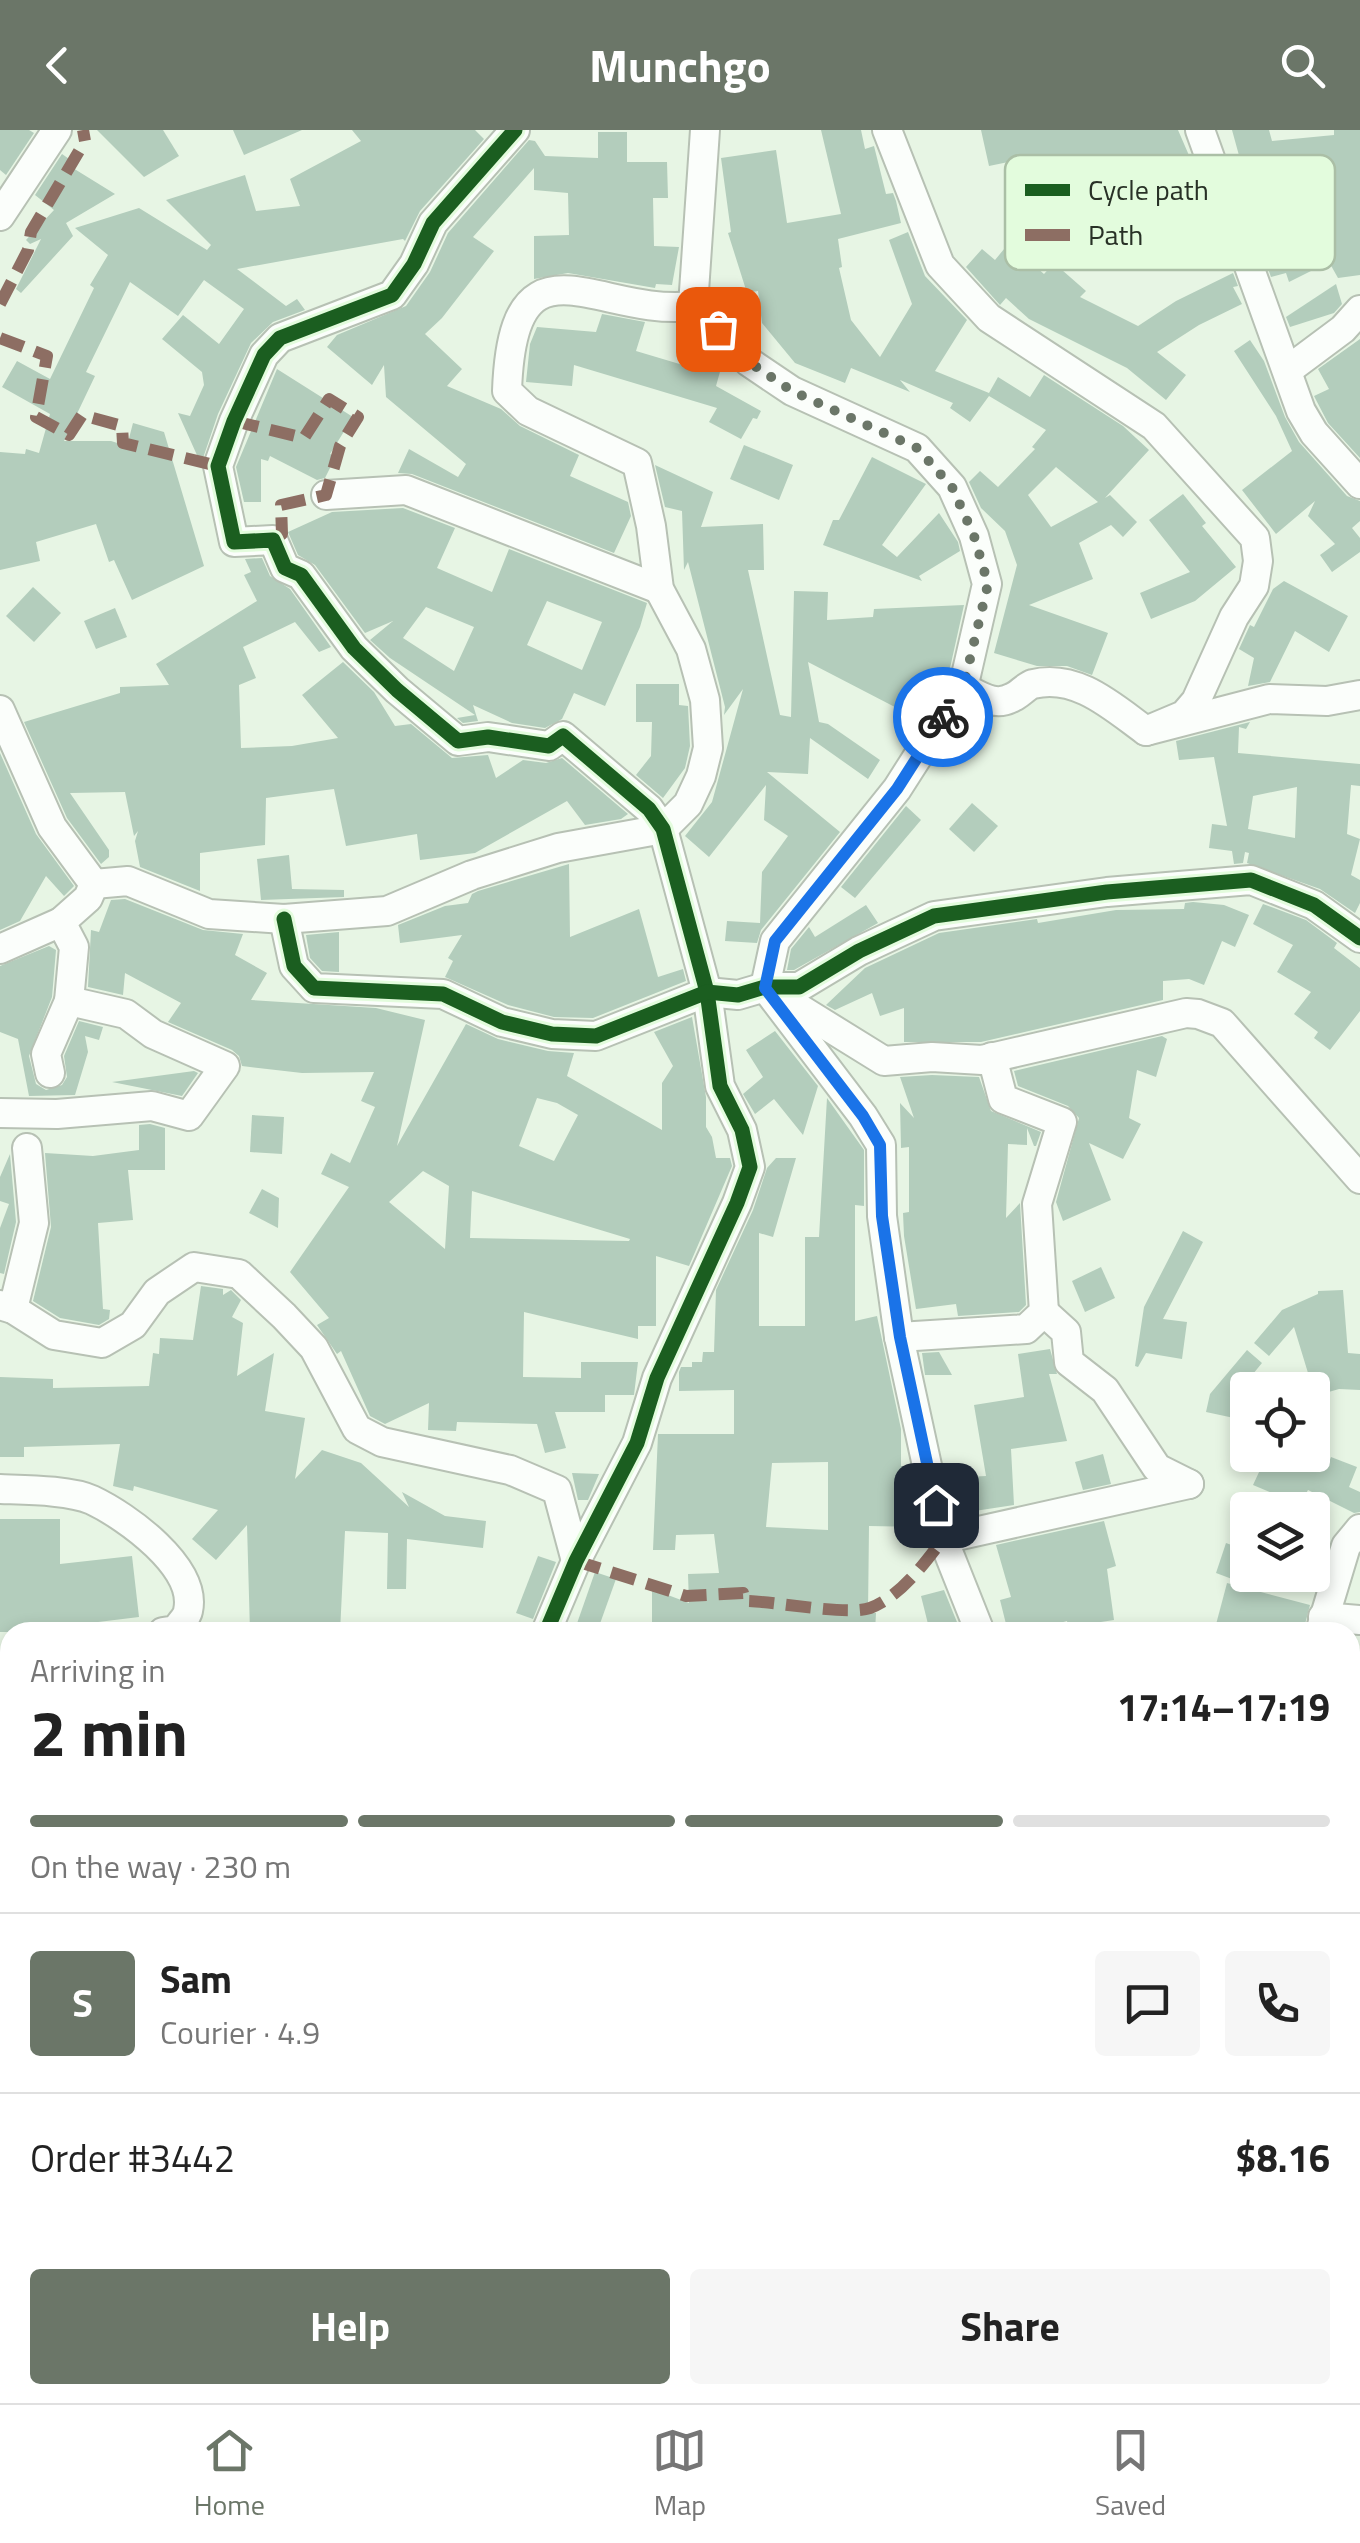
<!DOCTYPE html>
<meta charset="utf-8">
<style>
:root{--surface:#fff;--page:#f6f6f6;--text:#222;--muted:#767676;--line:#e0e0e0;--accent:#6b7668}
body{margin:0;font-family:"Titillium Web",sans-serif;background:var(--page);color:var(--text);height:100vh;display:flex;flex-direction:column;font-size:38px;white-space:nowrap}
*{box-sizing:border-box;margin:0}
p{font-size:32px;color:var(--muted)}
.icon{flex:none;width:55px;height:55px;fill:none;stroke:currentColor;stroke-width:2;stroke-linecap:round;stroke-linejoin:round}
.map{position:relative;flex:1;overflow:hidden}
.drawer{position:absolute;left:0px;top:1492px;width:1360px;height:782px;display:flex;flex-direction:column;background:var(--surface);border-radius:30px 30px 0 0;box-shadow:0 5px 15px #0003}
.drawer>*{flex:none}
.buttons{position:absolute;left:1230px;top:1242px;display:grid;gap:20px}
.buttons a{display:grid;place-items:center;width:100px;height:100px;border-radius:10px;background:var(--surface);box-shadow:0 5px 15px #0003;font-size:50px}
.pin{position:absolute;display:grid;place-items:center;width:85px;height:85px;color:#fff;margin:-42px;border-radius:20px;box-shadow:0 5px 15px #0006}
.courier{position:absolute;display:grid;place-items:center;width:100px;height:100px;margin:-50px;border:8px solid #1a73e8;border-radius:50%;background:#fff;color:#222;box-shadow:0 2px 12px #0007}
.overview em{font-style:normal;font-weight:700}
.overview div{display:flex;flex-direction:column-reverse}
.overview{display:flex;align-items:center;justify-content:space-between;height:170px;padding:0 30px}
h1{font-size:65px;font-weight:700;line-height:75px}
.bar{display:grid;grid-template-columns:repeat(4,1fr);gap:15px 10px;align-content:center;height:120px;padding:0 30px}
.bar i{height:12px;border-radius:8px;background:var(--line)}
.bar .on{background:var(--accent)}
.bar p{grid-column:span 4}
.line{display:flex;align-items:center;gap:25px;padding:0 30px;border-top:2px solid var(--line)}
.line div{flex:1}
.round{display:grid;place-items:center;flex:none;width:105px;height:105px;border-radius:10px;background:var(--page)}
.cta{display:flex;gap:20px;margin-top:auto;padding:20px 30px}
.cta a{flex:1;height:115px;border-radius:10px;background:var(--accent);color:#fff;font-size:40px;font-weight:700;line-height:115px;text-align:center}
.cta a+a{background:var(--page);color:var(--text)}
header{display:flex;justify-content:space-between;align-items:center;height:130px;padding:0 30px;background:var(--accent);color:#fff;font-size:45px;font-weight:700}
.dock{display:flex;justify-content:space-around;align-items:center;height:140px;border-top:2px solid var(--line);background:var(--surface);font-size:28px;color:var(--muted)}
.dock a{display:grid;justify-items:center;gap:5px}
.dock .on{color:var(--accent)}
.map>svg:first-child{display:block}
.building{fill:#b3cdbc;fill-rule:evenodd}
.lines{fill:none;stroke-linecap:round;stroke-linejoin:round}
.minor-casing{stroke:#b7c1b4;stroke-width:32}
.minor{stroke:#fbfefb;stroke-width:28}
.quiet{stroke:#8d6e63;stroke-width:12;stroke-dasharray:25 12;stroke-linecap:butt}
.cycleway-casing{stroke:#e3fcdd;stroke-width:21}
.cycleway{stroke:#1b5e20;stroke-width:15}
.done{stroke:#6b7668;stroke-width:10;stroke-dasharray:0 18}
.route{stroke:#1a73e8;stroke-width:12}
.key{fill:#e3fcdd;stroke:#abbfa6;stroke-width:2.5}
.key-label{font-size:28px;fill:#283126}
</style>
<header><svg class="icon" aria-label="back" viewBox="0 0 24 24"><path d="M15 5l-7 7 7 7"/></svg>Munchgo<svg class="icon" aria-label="search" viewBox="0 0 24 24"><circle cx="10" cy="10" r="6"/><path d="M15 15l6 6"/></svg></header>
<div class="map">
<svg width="1360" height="2273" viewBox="0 0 1360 2273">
<rect width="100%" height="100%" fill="#e7f5e4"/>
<g class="building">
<path d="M0 0H29L34 3 6 45 0 40Z"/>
<path d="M97 0H163L179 26 144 47Z"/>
<path d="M233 0H302L244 25Z"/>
<path d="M352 0H475L484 9 420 81 405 111 403 109 237 139 286 176 297 169 305 180 273 192 251 213 218 284 201 334 178 283 190 286 204 255 202 242 162 209 183 185 219 214 244 179 204 150 178 186 130 152 86 242 95 246 64 311H111L127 316 133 293 164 302 204 436 132 470 114 430 109 432 96 394 36 412 40 431 0 440V322L25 324 26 319 39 323 50 284 2 257 17 231 50 249 94 158 90 155 108 125 75 98 139 78 207 120 211 115 166 70 245 45 256 81 300 76 290 49 361 11Z"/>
<path d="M821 0H861L865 19 874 16 886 64 893 63 896 71 901 93 838 109 842 137 839 138 851 190 880 227 912 174 889 110 908 102 925 146 967 190 935 241 989 263 998 247 1030 267 1044 245 1123 296 1149 320 1105 368 1110 365 1137 392 1123 407 1111 395 1079 413 1093 449 1029 475 1108 503 1092 545 1067 536H1037L994 523 1017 435 1005 401 981 378 969 352 980 341 998 357 1035 319 1032 317 1046 300 989 266 970 292 950 278 953 273 900 250 910 262 851 238 845 253 795 233 762 193 758 161 747 163 728 103 731 102 721 28 776 20 787 93 841 84ZM1056 337 1098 372 1051 397 1028 365Z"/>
<path d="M981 0H1178L1191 30 1162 43 1122 46V49L1076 52V48L1046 52 1042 25 989 36Z"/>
<path d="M1232 0H1269L1272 11 1334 5V0H1360V145L1338 148 1329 132 1289 152 1286 143 1271 147 1253 97 1303 86 1296 25 1243 40Z"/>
<path d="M598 2H627V32H667L668 68H653L654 116 679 117 672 155 656 154 655 158 568 143 534 149V106L569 105 568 63 534 60V38L473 107 494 121 442 188 425 204 462 239 447 256 501 279 520 296 579 325 570 346 628 372 631 386 614 423 412 344 398 343 409 319 458 347 466 334 386 267 384 235 372 255 327 217 337 205 406 176 430 142 448 103 529 10 535 11 545 26 598 28Z"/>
<path d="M62 24 72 31 68 35 115 64 66 93 73 106 21 163 16 159 41 109 30 114 26 110 54 80 35 65Z"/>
<path d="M1009 113 1044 144 1054 133 1086 161 1080 167 1138 196 1176 171 1233 143 1238 156 1233 157 1242 174 1199 195 1157 222 1186 245 1166 270 1127 238 1029 189 1006 168 1000 175 966 137 982 119 995 130Z"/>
<path d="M1336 154 1342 174 1334 183 1290 197 1286 187Z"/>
<path d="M602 184 645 192 636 221 693 238 700 215 710 218 723 231 716 256 761 281 757 289 753 288 741 309 709 292 717 278 574 235 572 256 526 252 530 214 537 197 596 202Z"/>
<path d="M1360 209V328L1328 293 1314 266 1329 259 1318 239Z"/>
<path d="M1250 210 1264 231 1285 287 1299 312 1347 366 1360 371V391L1352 398 1360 408V422L1332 442 1320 425 1335 414 1308 386 1315 371 1276 404 1242 360 1292 321 1276 286 1234 221Z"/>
<path d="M277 239 353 287 330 324 336 326 325 348 317 350 270 326 268 331 261 329V372H244L236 337Z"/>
<path d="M744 315 793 335 779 370 730 349Z"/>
<path d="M872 327 926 354 882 415 897 427 939 383 958 412 960 421 919 446 922 451 823 415 833 390H839Z"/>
<path d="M655 335 713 362 701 397 763 394 764 440H748L780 585 791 587 794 461 828 462 827 490 873 487 874 479 964 475 948 547 938 544 918 589 808 532 819 592 828 594 880 630 868 649 810 608 808 644 767 642 840 702 761 800 757 813 725 811 727 791 760 793 762 742 788 706 764 690 766 655 709 727 685 706 712 672 743 559 724 585 725 577 688 432 684 440 682 381 665 377Z"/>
<path d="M1183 364 1206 393 1202 396 1236 437 1195 471 1151 489 1140 463 1190 442 1149 390Z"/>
<path d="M403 378 455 398 437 438 492 462 509 419 647 473 640 497 605 576 574 563 562 589 545 598 512 593 473 575 478 591 463 593 457 588 475 585 390 528 370 510 393 491 365 503 315 435 298 425 288 402 332 382ZM547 471 602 492 582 540 527 515ZM426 477 474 497 454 541 403 508Z"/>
<path d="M262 428 270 446 290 459 331 517 319 522 295 492 243 517 256 548 239 555 241 618 292 616 338 608 302 565 343 532 374 562 395 596 411 594 452 628 488 625 496 648 523 630 546 633 562 628 628 684 621 689 585 695 567 671 475 723 420 730 417 704 346 716 334 659 266 668 265 715 200 723V761L140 737 135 711 138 701 134 706 125 662 70 663 109 720V727L101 734 67 688 24 592 120 563V557L169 555 156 534 257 471 244 445 251 442 245 429Z"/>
<path d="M1284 451 1348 486 1329 522 1295 501 1270 552 1248 556 1254 528 1239 519 1250 495 1254 497 1273 459Z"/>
<path d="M33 457 61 483 34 512 6 486Z"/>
<path d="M115 478 127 507 96 519 84 491Z"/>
<path d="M636 554H679V575L688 576 690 616 685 638 663 668 636 645 651 626 652 592H636Z"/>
<path d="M1250 592 1246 599 1239 597 1238 623 1360 634V656L1351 655 1347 704 1360 709 1351 745 1360 750V773L1355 783 1320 759 1247 733 1249 723 1245 722 1243 733 1234 734 1232 721 1209 718 1212 694 1227 696 1214 627 1179 630 1176 611ZM1297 657 1295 708 1248 699 1253 666Z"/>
<path d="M0 623 36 704 74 756 64 766 46 746 20 791 0 800Z"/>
<path d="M972 673 998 696 974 722 949 699Z"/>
<path d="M906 676 921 690 855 768 841 757Z"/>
<path d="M289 725 292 759 344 760V767L261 770 257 729Z"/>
<path d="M569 734 570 807 639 779 658 847 683 839 686 851 593 888 554 887 508 875 445 847 453 831 448 828 462 805 400 813 398 795 445 776 468 773 472 764 478 761Z"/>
<path d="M125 769 203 800 243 804 235 825 267 843 251 870 376 878 425 890 397 1016 466 894 498 909 548 921 574 923 567 946 662 1000V953L673 936 654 902 692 887 706 967V997L712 1007 716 1028H730L732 1036 689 1136 656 1126V1196H638V1209L524 1182 523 1247 581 1248V1232H638L634 1265H605V1282H555L566 1318 545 1323 537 1294 457 1292 456 1301 428 1300 429 1273 385 1294 370 1286 341 1221 337 1224 317 1195 329 1188 290 1142 349 1057 321 1044 331 1023 350 1033 375 977 361 971 374 942 302 943 242 936 239 926 232 920 168 892 181 873 125 843 123 865 88 857 91 800 99 802 111 770ZM537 968 557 973 578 985 554 1031 519 1016ZM423 1041 449 1056 445 1119 389 1072ZM472 1061 630 1109 629 1111 470 1108Z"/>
<path d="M1193 772 1224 775 1249 785 1235 817 1222 811 1204 855 1189 849 1163 851V870L981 912H904V878L880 886 872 863 835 880 826 875 865 838 939 803 1037 789 1038 793 1116 780 1184 779 1185 773Z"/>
<path d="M1263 774 1306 790 1337 813 1334 818 1360 838V881L1330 920 1314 908 1318 902 1294 884 1311 862 1277 842 1293 815 1253 794Z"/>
<path d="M866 775 878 793 794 840H787L791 819 809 797 815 807Z"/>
<path d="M339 802V842L322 841 310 828 306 805Z"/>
<path d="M49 816 56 820 52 867 29 926 36 954 46 960 62 955 67 947 64 926 79 891 103 897 99 910 85 906 88 922 75 965 29 966 18 909 0 902V836Z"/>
<path d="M775 901 818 956 803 1005 774 969 755 984 743 964 763 947 746 920Z"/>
<path d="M1162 906 1167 909 1156 947 1137 940 1129 988 1141 994 1123 1029 1089 1013 1111 1070 1063 1091 1056 1072 1079 988 1068 976 1018 956 1014 941Z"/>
<path d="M194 941 198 943 182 966 112 952Z"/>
<path d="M932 945 979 947 991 981 1041 1002 1036 1016H1034L1027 998V1015L1008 1014 1006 1088 1020 1073 1026 1175 1019 1182 958 1186 956 1174 916 1179 904 1106 903 1083 909 1082V1017L901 1018 900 973 914 988 900 947Z"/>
<path d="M827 968 864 1020V1076L855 1075V1191L877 1186 901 1299V1336H908V1354L913 1355 922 1397 869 1396 868 1483H876L875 1502H652V1459L689 1473 688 1444 719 1443 714 1404 676 1405 675 1420H653L658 1304H734V1260L679 1261V1242L681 1237H692V1232H702L703 1222H714L716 1160 753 1080 767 1038 776 1028H796L773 1107 759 1103V1196H805V1107H819ZM828 1332V1400L766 1397 772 1333Z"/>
<path d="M252 985 284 987 282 1024 250 1022Z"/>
<path d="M150 994 165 998V1040H128L133 1090 98 1093 103 1179 110 1180 109 1189 99 1195 60 1188 33 1171 51 1097 45 1023 93 1026 139 1020V995Z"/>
<path d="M10 1024 16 1092 4 1144 0 1143V1098L9 1074 0 1071V1047Z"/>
<path d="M262 1059 279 1068 278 1098 249 1083Z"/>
<path d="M1183 1101 1203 1112 1163 1189 1187 1192 1182 1229 1146 1223 1138 1237 1135 1236 1144 1177Z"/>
<path d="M1101 1137 1115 1168 1085 1182 1072 1151Z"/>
<path d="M201 1156 223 1159V1165L231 1160 241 1170 232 1187 243 1193 237 1246 274 1223 265 1281 305 1288 295 1349 322 1320 361 1333 409 1377 402 1362 445 1386 486 1391 483 1418 407 1409 406 1459H387L388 1403 345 1401 340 1502H250L247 1395 216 1430 192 1409 218 1380 134 1356 133 1361 113 1356 120 1314 24 1317V1327H0V1247L53 1249V1258L149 1256 153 1223 159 1224 160 1208 193 1210Z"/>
<path d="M1343 1160 1348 1223 1360 1224V1260L1339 1259 1315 1266 1294 1197 1269 1226 1254 1213 1282 1180 1318 1164V1161Z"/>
<path d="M1050 1219 1057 1244H1049L1067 1311 1011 1319 1014 1375 968 1382 966 1347 986 1346 974 1275 1024 1267 1018 1224Z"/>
<path d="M1247 1220 1262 1233 1248 1250V1291L1206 1282 1210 1264Z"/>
<path d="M939 1222 952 1245H925L922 1223Z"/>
<path d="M1103 1324 1111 1354 1083 1360 1075 1332Z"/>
<path d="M1267 1325H1316L1329 1332 1331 1327 1357 1337 1349 1357 1360 1362V1382L1354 1383 1308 1360 1297 1380 1275 1370 1277 1365 1253 1355Z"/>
<path d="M572 1343 599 1344 588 1370H578Z"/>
<path d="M0 1389H60V1434L132 1426 139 1487 90 1493 50 1502H0Z"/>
<path d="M1104 1391 1116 1436 1107 1439 1114 1490 1068 1497 1067 1491 1027 1502H1008L1000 1470 1011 1467 996 1415Z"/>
<path d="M1226 1413 1248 1421 1240 1452 1216 1443Z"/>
<path d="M538 1426 556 1432 533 1489 516 1483Z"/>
<path d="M595 1442 616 1449 597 1502H574Z"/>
<path d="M1227 1453 1310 1475 1303 1502H1214Z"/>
<path d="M944 1460 961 1502H930L921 1466Z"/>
</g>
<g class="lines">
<defs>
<g id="minor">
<path d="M515 0 433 93 414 134 392 165 280 208 264 225 234 291 218 336 234 412 273 410 285 438 301 445 354 518 397 560 458 611 488 607 549 616 563 606 649 679 663 699 707 862 720 956 742 1000 750 1037 737 1073 657 1248 637 1313 576 1431 546 1502"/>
<path d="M705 0 693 176 749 232 792 261 917 318 952 357 974 406 987 454 964 554 897 659 775 811 765 857"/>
<path d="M887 0 940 135 989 188 1154 296 1255 408 1258 431 1254 456 1234 487 1196 571 1184 585 1146 601"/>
<path d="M1200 0 1301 281 1314 303 1360 354"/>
<path d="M0 86 57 0"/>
<path d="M1288 240 1343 199 1360 180"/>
<path d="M326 365 406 360 659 459"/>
<path d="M962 557C979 565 995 578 1013 567 1020 564 1026 556 1033 554 1077 543 1114 578 1146 601L1269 569 1327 571 1360 565"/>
<path d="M0 580 52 697 94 754"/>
<path d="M94 754 128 751 209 784 284 789 387 781 472 745 558 718 663 699 688 674 701 646 708 618 705 570 691 519 659 459 651 396 637 333 528 281 507 261C513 94 597 188 693 176"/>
<path d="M284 789 294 836 314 858 443 864 502 892 552 904 596 906 707 862 738 865 765 857H799L859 821 934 786 1107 762 1251 750 1314 775 1360 808"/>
<path d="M0 819 61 792"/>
<path d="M765 857 863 986 881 1015 882 1086 899 1207 943 1409 980 1502"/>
<path d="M779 866 884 931 932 927 982 930 1186 883 1198 884 1222 893 1360 1049"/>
<path d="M50 943 46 924 69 871"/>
<path d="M0 983 57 984 152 976 189 986 225 936 153 904 126 884 69 871 74 817 61 792 88 768 94 754"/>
<path d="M0 1175 13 1179 54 1205 102 1213 133 1195 157 1162 194 1137 239 1144 284 1186 314 1218 357 1299 382 1312 510 1340 557 1360 576 1431"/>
<path d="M13 1179 34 1093 27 1018"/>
<path d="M1044 1182 1066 1202 1069 1232 1105 1260 1157 1338 1189 1354"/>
<path d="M899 1207 1026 1199 1044 1182 1037 1074 1062 992 1003 969 992 927"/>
<path d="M0 1359C25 1360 70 1360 92 1370 126 1386 198 1437 188 1481 187 1487 180 1494 176 1500L163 1502"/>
<path d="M943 1409 1189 1354"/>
<path d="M1323 1487 1360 1490"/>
<path d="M1320 1502 1346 1416 1360 1399"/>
<path d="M0 1538 10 1535"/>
<path d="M0 1911 10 1920"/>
<path d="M1350 1914H1360"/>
<path d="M227 2265 230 2273"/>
<path d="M584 2265 588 2273"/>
<path d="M305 2273H323"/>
</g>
</defs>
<use href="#minor" class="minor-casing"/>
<use href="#minor" class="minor"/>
<g class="quiet">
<path d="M0 174 28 120 31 102 85 11 83 0"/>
<path d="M0 208 47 226 36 287 69 305 82 285 122 296 123 313 218 336"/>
<path d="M234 291 304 308 329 269 358 287 340 316 326 365 281 375 282 404 273 410"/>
<path d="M576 1431 686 1466 743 1463 745 1471C774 1471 847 1486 870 1478 900 1467 925 1433 943 1409"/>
<path d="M1128 2273 1131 2265"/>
<path d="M1220 2273V2265"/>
</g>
<defs>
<g id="cycleway">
<path d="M515 0 433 93 414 134 392 165 280 208 264 225 234 291 218 336 234 412 273 410 285 438 301 445 354 518 397 560 458 611 488 607 549 616 563 606 649 679 663 699 707 862 720 956 742 1000 750 1037 737 1073 657 1248 637 1313 576 1431 546 1502"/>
<path d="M284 789 294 836 314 858 443 864 502 892 552 904 596 906 707 862 738 865 765 857H799L859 821 934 786 1107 762 1251 750 1314 775 1360 808"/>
</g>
</defs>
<use href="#cycleway" class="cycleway-casing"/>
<use href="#cycleway" class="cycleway"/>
</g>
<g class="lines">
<path class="done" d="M718 199 749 232 792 261 917 318 952 357 974 406 988 454 964 554 943 587"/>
<path class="route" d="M936 1375 900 1207 882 1086 880 1015 863 986 765 858 775 811 897 659 943 587"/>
</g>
<rect x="1005" y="25" width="330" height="115" rx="15" class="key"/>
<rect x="1025" y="54" width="45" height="12" fill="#1b5e20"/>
<rect x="1025" y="99" width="45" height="12" fill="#8d6e63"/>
<g class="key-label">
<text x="1088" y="70">Cycle path</text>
<text x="1088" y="115">Path</text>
</g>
</svg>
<div class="buttons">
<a><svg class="icon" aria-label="locate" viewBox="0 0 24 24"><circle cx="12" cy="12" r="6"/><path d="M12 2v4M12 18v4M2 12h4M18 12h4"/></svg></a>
<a><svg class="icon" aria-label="layers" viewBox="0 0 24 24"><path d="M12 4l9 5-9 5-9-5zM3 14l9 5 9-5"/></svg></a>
</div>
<div class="pin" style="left:718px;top:199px;background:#ea580c"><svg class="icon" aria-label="bag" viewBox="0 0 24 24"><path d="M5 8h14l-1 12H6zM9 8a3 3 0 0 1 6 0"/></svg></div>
<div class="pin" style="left:936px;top:1375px;background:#1f2937"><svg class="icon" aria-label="home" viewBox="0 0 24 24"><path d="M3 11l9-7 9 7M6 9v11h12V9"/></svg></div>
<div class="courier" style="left:943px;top:587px"><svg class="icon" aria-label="bike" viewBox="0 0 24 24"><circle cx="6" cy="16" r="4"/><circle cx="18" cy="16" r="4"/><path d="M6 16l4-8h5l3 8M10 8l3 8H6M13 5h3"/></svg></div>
<section class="drawer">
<div class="overview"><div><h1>2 min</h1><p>Arriving in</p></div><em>17:14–17:19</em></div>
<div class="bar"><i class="on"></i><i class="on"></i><i class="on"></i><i></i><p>On the way · 230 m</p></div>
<div class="line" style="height:180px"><b class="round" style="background:var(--accent);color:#fff">S</b><div><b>Sam</b><p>Courier · 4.9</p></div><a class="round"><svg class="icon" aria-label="chat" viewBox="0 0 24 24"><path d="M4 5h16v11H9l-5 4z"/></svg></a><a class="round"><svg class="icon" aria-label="phone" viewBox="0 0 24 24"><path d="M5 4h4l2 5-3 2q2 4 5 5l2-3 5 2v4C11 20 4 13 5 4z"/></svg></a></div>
<div class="line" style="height:130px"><div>Order #3442</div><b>$8.16</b></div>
<div class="cta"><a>Help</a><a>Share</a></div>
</section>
</div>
<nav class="dock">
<a class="on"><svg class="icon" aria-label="home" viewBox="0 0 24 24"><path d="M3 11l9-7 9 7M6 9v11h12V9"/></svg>Home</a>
<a><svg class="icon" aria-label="map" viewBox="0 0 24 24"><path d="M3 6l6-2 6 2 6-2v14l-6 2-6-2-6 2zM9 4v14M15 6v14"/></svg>Map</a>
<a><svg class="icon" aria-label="saved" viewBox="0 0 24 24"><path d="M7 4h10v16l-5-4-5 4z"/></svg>Saved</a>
</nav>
